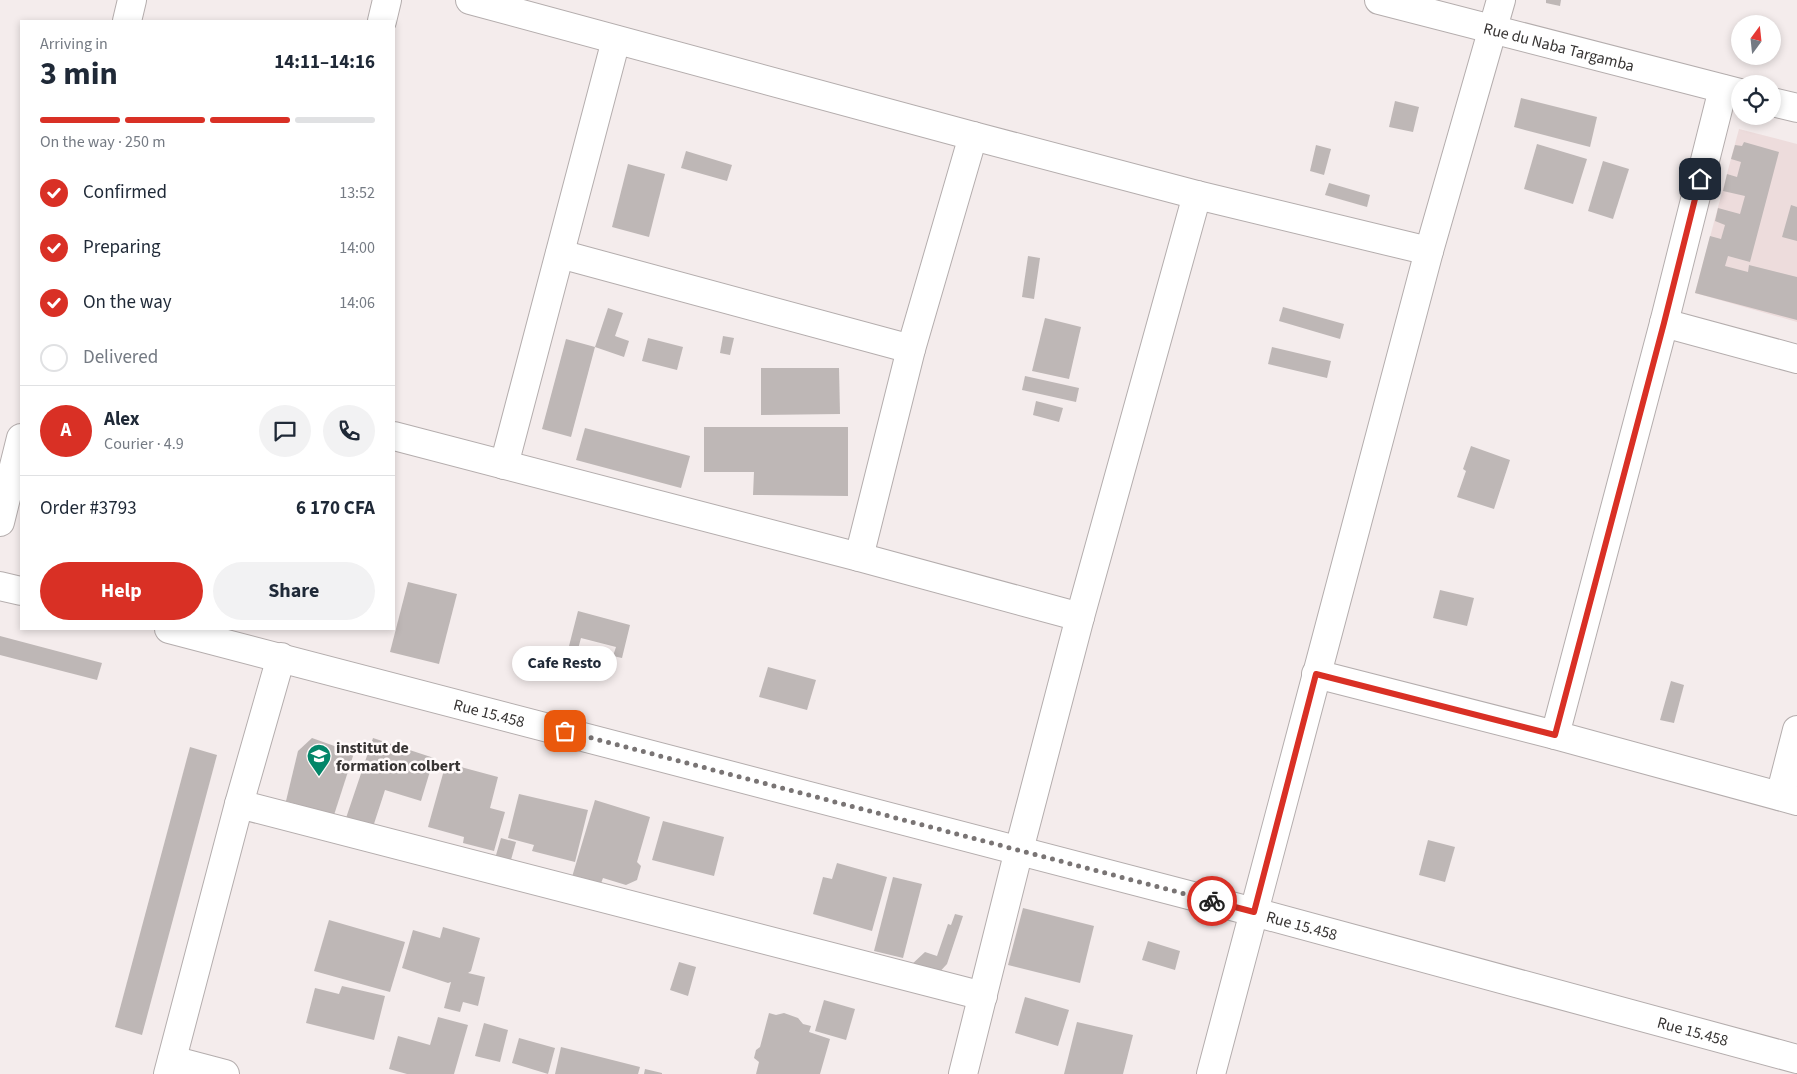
<!DOCTYPE html>
<meta charset="utf-8">
<style>
:root{--surface:#fff;--page:#f2f2f3;--text:#1f2937;--muted:#747a83;--line:#e0e1e3;--accent:#d93025}
body{margin:0;font-family:"Source Sans 3",sans-serif;background:var(--page);color:var(--text);height:100vh;display:flex;flex-direction:column;font-size:19px;white-space:nowrap}
*{box-sizing:border-box;margin:0}
p{font-size:16px;color:var(--muted)}
.icon{flex:none;width:28px;height:28px;fill:none;stroke:currentColor;stroke-width:2;stroke-linecap:round;stroke-linejoin:round}
.map{position:relative;flex:1;overflow:hidden}
.side{position:absolute;left:20px;top:20px;width:375px;height:610px;display:flex;flex-direction:column;background:var(--surface);border-radius:0px;box-shadow:0 2px 8px #0003}
.side>*{flex:none}
.needle{width:32px;rotate:15deg}
.fabs{position:absolute;left:1731px;top:15px;display:grid;gap:10px}
.fabs a{display:grid;place-items:center;width:50px;height:50px;border-radius:50%;background:var(--surface);box-shadow:0 2px 8px #0003;font-size:25px}
.pin{position:absolute;display:grid;place-items:center;width:42px;height:42px;color:#fff;margin:-21px;border-radius:10px;box-shadow:0 2px 8px #0006}
.courier{position:absolute;display:grid;place-items:center;width:50px;height:50px;margin:-25px;border:4px solid #d93025;border-radius:50%;background:#fff;color:#222;box-shadow:0 1px 6px #0007}
.bubble{position:absolute;height:35px;border-radius:18px;background:var(--surface);box-shadow:0 2px 8px #0003;font-size:16px;font-weight:700;line-height:35px;text-align:center}
.head em{font-style:normal;font-weight:700}
.head div{display:flex;flex-direction:column-reverse}
.head{display:flex;align-items:center;justify-content:space-between;height:85px;padding:0 20px}
h1{font-size:32px;font-weight:700;line-height:38px}
.bar{display:grid;grid-template-columns:repeat(4,1fr);gap:8px 5px;align-content:center;height:60px;padding:0 20px}
.bar i{height:6px;border-radius:4px;background:var(--line)}
.bar .on{background:var(--accent)}
.bar p{grid-column:span 4}
.line{display:flex;align-items:center;gap:12px;padding:0 20px;border-top:1px solid var(--line)}
.line div{flex:1}
.round{display:grid;place-items:center;flex:none;width:52px;height:52px;border-radius:26px;background:var(--page)}
ol{padding:0 20px;list-style:none}
li{display:flex;align-items:center;gap:15px;height:55px}
li p{margin-inline-start:auto}
li .icon{padding:5px;border-radius:50%;background:var(--accent);color:#fff;stroke-width:4}
li:last-child{color:var(--muted)}
li i{width:28px;height:28px;border:2px solid var(--line);border-radius:50%}
.action{display:flex;gap:10px;margin-top:auto;padding:10px 20px}
.action a{flex:1;height:58px;border-radius:30px;background:var(--accent);color:#fff;font-size:20px;font-weight:700;line-height:58px;text-align:center}
.action a+a{background:var(--page);color:var(--text)}
.map>svg:first-child{display:block}
.built{fill:#eddcdc}
.building{fill:#beb7b6}
.lines{fill:none;stroke-linecap:round;stroke-linejoin:round}
.minor-casing{stroke:#b4adad;stroke-width:30}
.major-casing{stroke:#b4adad;stroke-width:30}
.minor{stroke:#fff;stroke-width:28}
.major{stroke:#fff;stroke-width:28}
.done{stroke:#797474;stroke-width:5;stroke-dasharray:0 9}
.route{stroke:#d93025;stroke-width:6}
.labels{text-anchor:middle;stroke-width:5;stroke-linejoin:round;paint-order:stroke}
.street-label{font-size:16px;fill:#373433;stroke:#fffafa}
.poi-label{font-size:16px;font-weight:bold;fill:#373433;stroke:#fffafa;text-anchor:start}
</style>
<div class="map">
<svg width="1797" height="1074" viewBox="0 0 1797 1074">
<rect width="100%" height="100%" fill="#f4ecec"/>
<path class="built" d="M1739 129 1797 144V322L1695 293Z"/>
<g class="building">
<path d="M1546 0H1561L1560 6 1546 3Z"/>
<path d="M1521 98 1597 117 1590 147 1514 127Z"/>
<path d="M1395 101 1419 107 1413 132 1389 127Z"/>
<path d="M1744 142 1779 152 1750 262 1728 256 1725 266 1748 272 1749 265 1797 277V320L1695 293 1710 236 1721 239 1725 225 1715 221 1718 208 1740 214 1745 196 1723 191 1727 174 1737 177 1741 162 1731 159 1735 145 1742 146Z"/>
<path d="M1537 144 1587 159 1573 204 1524 189Z"/>
<path d="M1316 145 1331 149 1324 175 1310 171Z"/>
<path d="M686 151 732 165 727 181 681 168Z"/>
<path d="M1603 161 1629 169 1613 219 1588 211Z"/>
<path d="M628 164 665 174 649 237 612 227Z"/>
<path d="M1329 183 1370 195 1367 207 1325 195Z"/>
<path d="M1791 205 1797 207V241L1782 237Z"/>
<path d="M1028 256 1040 258 1034 299 1022 297Z"/>
<path d="M1283 307 1344 324 1340 339 1279 321Z"/>
<path d="M608 308 623 313 615 336 629 341 624 357 595 347Z"/>
<path d="M1045 318 1081 327 1069 379 1032 371Z"/>
<path d="M723 336 734 338 730 355 720 353Z"/>
<path d="M648 338 683 347 677 370 642 361Z"/>
<path d="M566 339 595 347 571 437 542 429Z"/>
<path d="M1272 347 1331 361 1327 378 1268 364Z"/>
<path d="M761 368H839L840 414 761 415Z"/>
<path d="M1025 376 1079 388 1076 402 1022 390Z"/>
<path d="M1036 401 1063 408 1059 422 1033 415Z"/>
<path d="M704 427H848V496L753 495 754 472H704Z"/>
<path d="M585 428 690 456 681 488 576 460Z"/>
<path d="M1471 446 1510 460 1494 509 1457 497 1466 471 1463 469Z"/>
<path d="M408 582 457 594 439 664 390 652Z"/>
<path d="M1440 590 1474 598 1467 626 1433 618Z"/>
<path d="M578 611 630 625 622 658 613 656 616 647 581 638 578 649 569 646Z"/>
<path d="M0 636 102 663 97 680 0 655Z"/>
<path d="M768 667 816 680 807 710 759 697Z"/>
<path d="M1671 681 1684 685 1674 723 1660 720Z"/>
<path d="M312 738 354 753 334 815 286 801 298 751Z"/>
<path d="M373 738 434 758 421 801 385 790 372 830 345 821Z"/>
<path d="M190 747 217 755 142 1035 115 1027Z"/>
<path d="M446 763 498 777 490 808 505 812 494 851 463 843 464 837 428 827Z"/>
<path d="M519 794 588 810 575 862 532 851 534 845 508 838Z"/>
<path d="M595 800 650 817 637 862 641 866 637 880 626 885 603 878 600 886 572 877Z"/>
<path d="M663 821 724 837 714 876 652 860Z"/>
<path d="M501 838 516 842 509 867 494 862Z"/>
<path d="M1428 840 1455 847 1445 882 1419 875Z"/>
<path d="M837 863 887 877 872 931 813 914 823 877 832 879Z"/>
<path d="M893 877 922 884 903 958 874 951Z"/>
<path d="M1023 908 1094 926 1080 983 1008 965Z"/>
<path d="M955 914 963 916 947 964 934 978 910 966 925 952 937 956 948 924 951 925Z"/>
<path d="M329 920 405 942 390 992 314 971Z"/>
<path d="M443 927 480 938 471 971 468 973 485 977 478 1006 463 1002 460 1012 444 1008 451 982 448 983 402 968 413 930 440 938Z"/>
<path d="M1148 941 1180 951 1175 970 1142 960Z"/>
<path d="M679 962 696 967 688 996 670 990Z"/>
<path d="M342 986 385 996 374 1040 306 1023 315 988 339 994Z"/>
<path d="M1025 997 1069 1010 1058 1046 1015 1033Z"/>
<path d="M824 1000 855 1009 846 1040 815 1031Z"/>
<path d="M769 1013 776 1015 784 1013 798 1018 803 1024 811 1026 809 1032 830 1039 820 1074H756L759 1062 754 1058 756 1050 760 1047Z"/>
<path d="M438 1017 468 1025 454 1074H407L389 1069 398 1036 430 1045Z"/>
<path d="M1077 1022 1133 1035 1123 1074H1064Z"/>
<path d="M484 1023 508 1030 500 1062 475 1056Z"/>
<path d="M519 1038 555 1048 548 1074 512 1063Z"/>
<path d="M561 1047 640 1067 638 1074H555Z"/>
<path d="M645 1069 662 1073V1074H644Z"/>
</g>
<g class="lines">
<defs>
<g id="minor">
<path d="M470 0 973 136 1197 195 1429 251"/>
<path id="s1" d="M1379 0 1740 93"/>
<path d="M127 21 132 0"/>
<path d="M382 21 387 0"/>
<path d="M1772 102 1797 108"/>
<path d="M560 254 911 349"/>
<path d="M1664 323 1797 359"/>
<path d="M394 436 859 557 1080 617"/>
<path d="M504 465 616 40"/>
<path d="M0 522 21 438"/>
<path d="M859 557 911 349 973 136"/>
<path d="M1316 674 1555 735 1797 801"/>
<path d="M1555 735 1664 323 1723 89"/>
<path d="M1780 796 1797 730"/>
<path d="M239 804 983 996"/>
<path d="M172 1060 225 1074"/>
<path d="M168 1074 239 804 281 657"/>
<path d="M963 1074 1019 850 1080 617 1197 195"/>
<path d="M1211 1074 1429 251 1501 0"/>
</g>
<g id="major">
<path d="M0 586 21 591"/>
<path id="s2" d="M169 629 1254 912 1797 1059"/>
</g>
</defs>
<use href="#minor" class="minor-casing"/>
<use href="#major" class="major-casing"/>
<use href="#minor" class="minor"/>
<use href="#major" class="major"/>
</g>
<g class="lines">
<path class="done" d="M565 731 1212 901"/>
<path class="route" d="M1212 901 1254 912 1316 674 1555 735 1664 323 1700 179"/>
</g>
<defs>
<symbol id="school-pin" viewBox="-11 -11 22 30"><path d="M0 17L-7.5 6A9.5 9.5 0 1 1 7.5 6Z" fill="#038669" stroke="#fffafa"/><path d="M0-5L7-2L0 1L-7-2ZM-4 1L0 2.5L4 1V4Q0 6-4 4Z" fill="#fff"/></symbol>
</defs>
<g fill-rule="evenodd">
<use href="#school-pin" x="305" y="742" width="28" height="38"/>
</g>
<g class="labels">
<g class="street-label">
<text dy="6" stroke="none"><textPath href="#s1" startOffset="186">Rue du Naba Targamba</textPath></text>
<text dy="6" stroke="none"><textPath href="#s2" startOffset="331">Rue 15.458</textPath></text>
<text dy="6" stroke="none"><textPath href="#s2" startOffset="1171">Rue 15.458</textPath></text>
<text dy="6" stroke="none"><textPath href="#s2" startOffset="1576">Rue 15.458</textPath></text>
</g>
<g class="poi-label">
<text x="336" y="753">institut de<tspan x="336" dy="18">formation colbert</tspan></text>
</g>
</g>
</svg>
<div class="fabs">
<a><svg class="needle" viewBox="-14 -14 28 28"><path d="M0-13l5 13h-10z" fill="#e53935"/><path d="M0 13l5-13h-10z" fill="#747a83"/></svg></a>
<a><svg class="icon" aria-label="locate" viewBox="0 0 24 24"><circle cx="12" cy="12" r="6"/><path d="M12 2v4M12 18v4M2 12h4M18 12h4"/></svg></a>
</div>
<div class="pin" style="left:565px;top:731px;background:#ea580c"><svg class="icon" aria-label="bag" viewBox="0 0 24 24"><path d="M5 8h14l-1 12H6zM9 8a3 3 0 0 1 6 0"/></svg></div>
<div class="pin" style="left:1700px;top:179px;background:#1f2937"><svg class="icon" aria-label="home" viewBox="0 0 24 24"><path d="M3 11l9-7 9 7M6 9v11h12V9"/></svg></div>
<div class="courier" style="left:1212px;top:901px"><svg class="icon" aria-label="bike" viewBox="0 0 24 24"><circle cx="6" cy="16" r="4"/><circle cx="18" cy="16" r="4"/><path d="M6 16l4-8h5l3 8M10 8l3 8H6M13 5h3"/></svg></div>
<div class="bubble" style="left:512px;top:646px;width:105px">Cafe Resto</div>
<section class="side">
<div class="head"><div><h1>3 min</h1><p>Arriving in</p></div><em>14:11–14:16</em></div>
<div class="bar"><i class="on"></i><i class="on"></i><i class="on"></i><i></i><p>On the way · 250 m</p></div>
<ol>
<li><svg class="icon" aria-label="check" viewBox="0 0 24 24"><path d="M5 12l5 5 9-10"/></svg>Confirmed<p>13:52</p></li>
<li><svg class="icon" aria-label="check" viewBox="0 0 24 24"><path d="M5 12l5 5 9-10"/></svg>Preparing<p>14:00</p></li>
<li><svg class="icon" aria-label="check" viewBox="0 0 24 24"><path d="M5 12l5 5 9-10"/></svg>On the way<p>14:06</p></li>
<li><i></i>Delivered</li>
</ol>
<div class="line" style="height:90px"><b class="round" style="background:var(--accent);color:#fff">A</b><div><b>Alex</b><p>Courier · 4.9</p></div><a class="round"><svg class="icon" aria-label="chat" viewBox="0 0 24 24"><path d="M4 5h16v11H9l-5 4z"/></svg></a><a class="round"><svg class="icon" aria-label="phone" viewBox="0 0 24 24"><path d="M5 4h4l2 5-3 2q2 4 5 5l2-3 5 2v4C11 20 4 13 5 4z"/></svg></a></div>
<div class="line" style="height:65px"><div>Order #3793</div><b>6 170 CFA</b></div>
<div class="action"><a>Help</a><a>Share</a></div>
</section>
</div>
